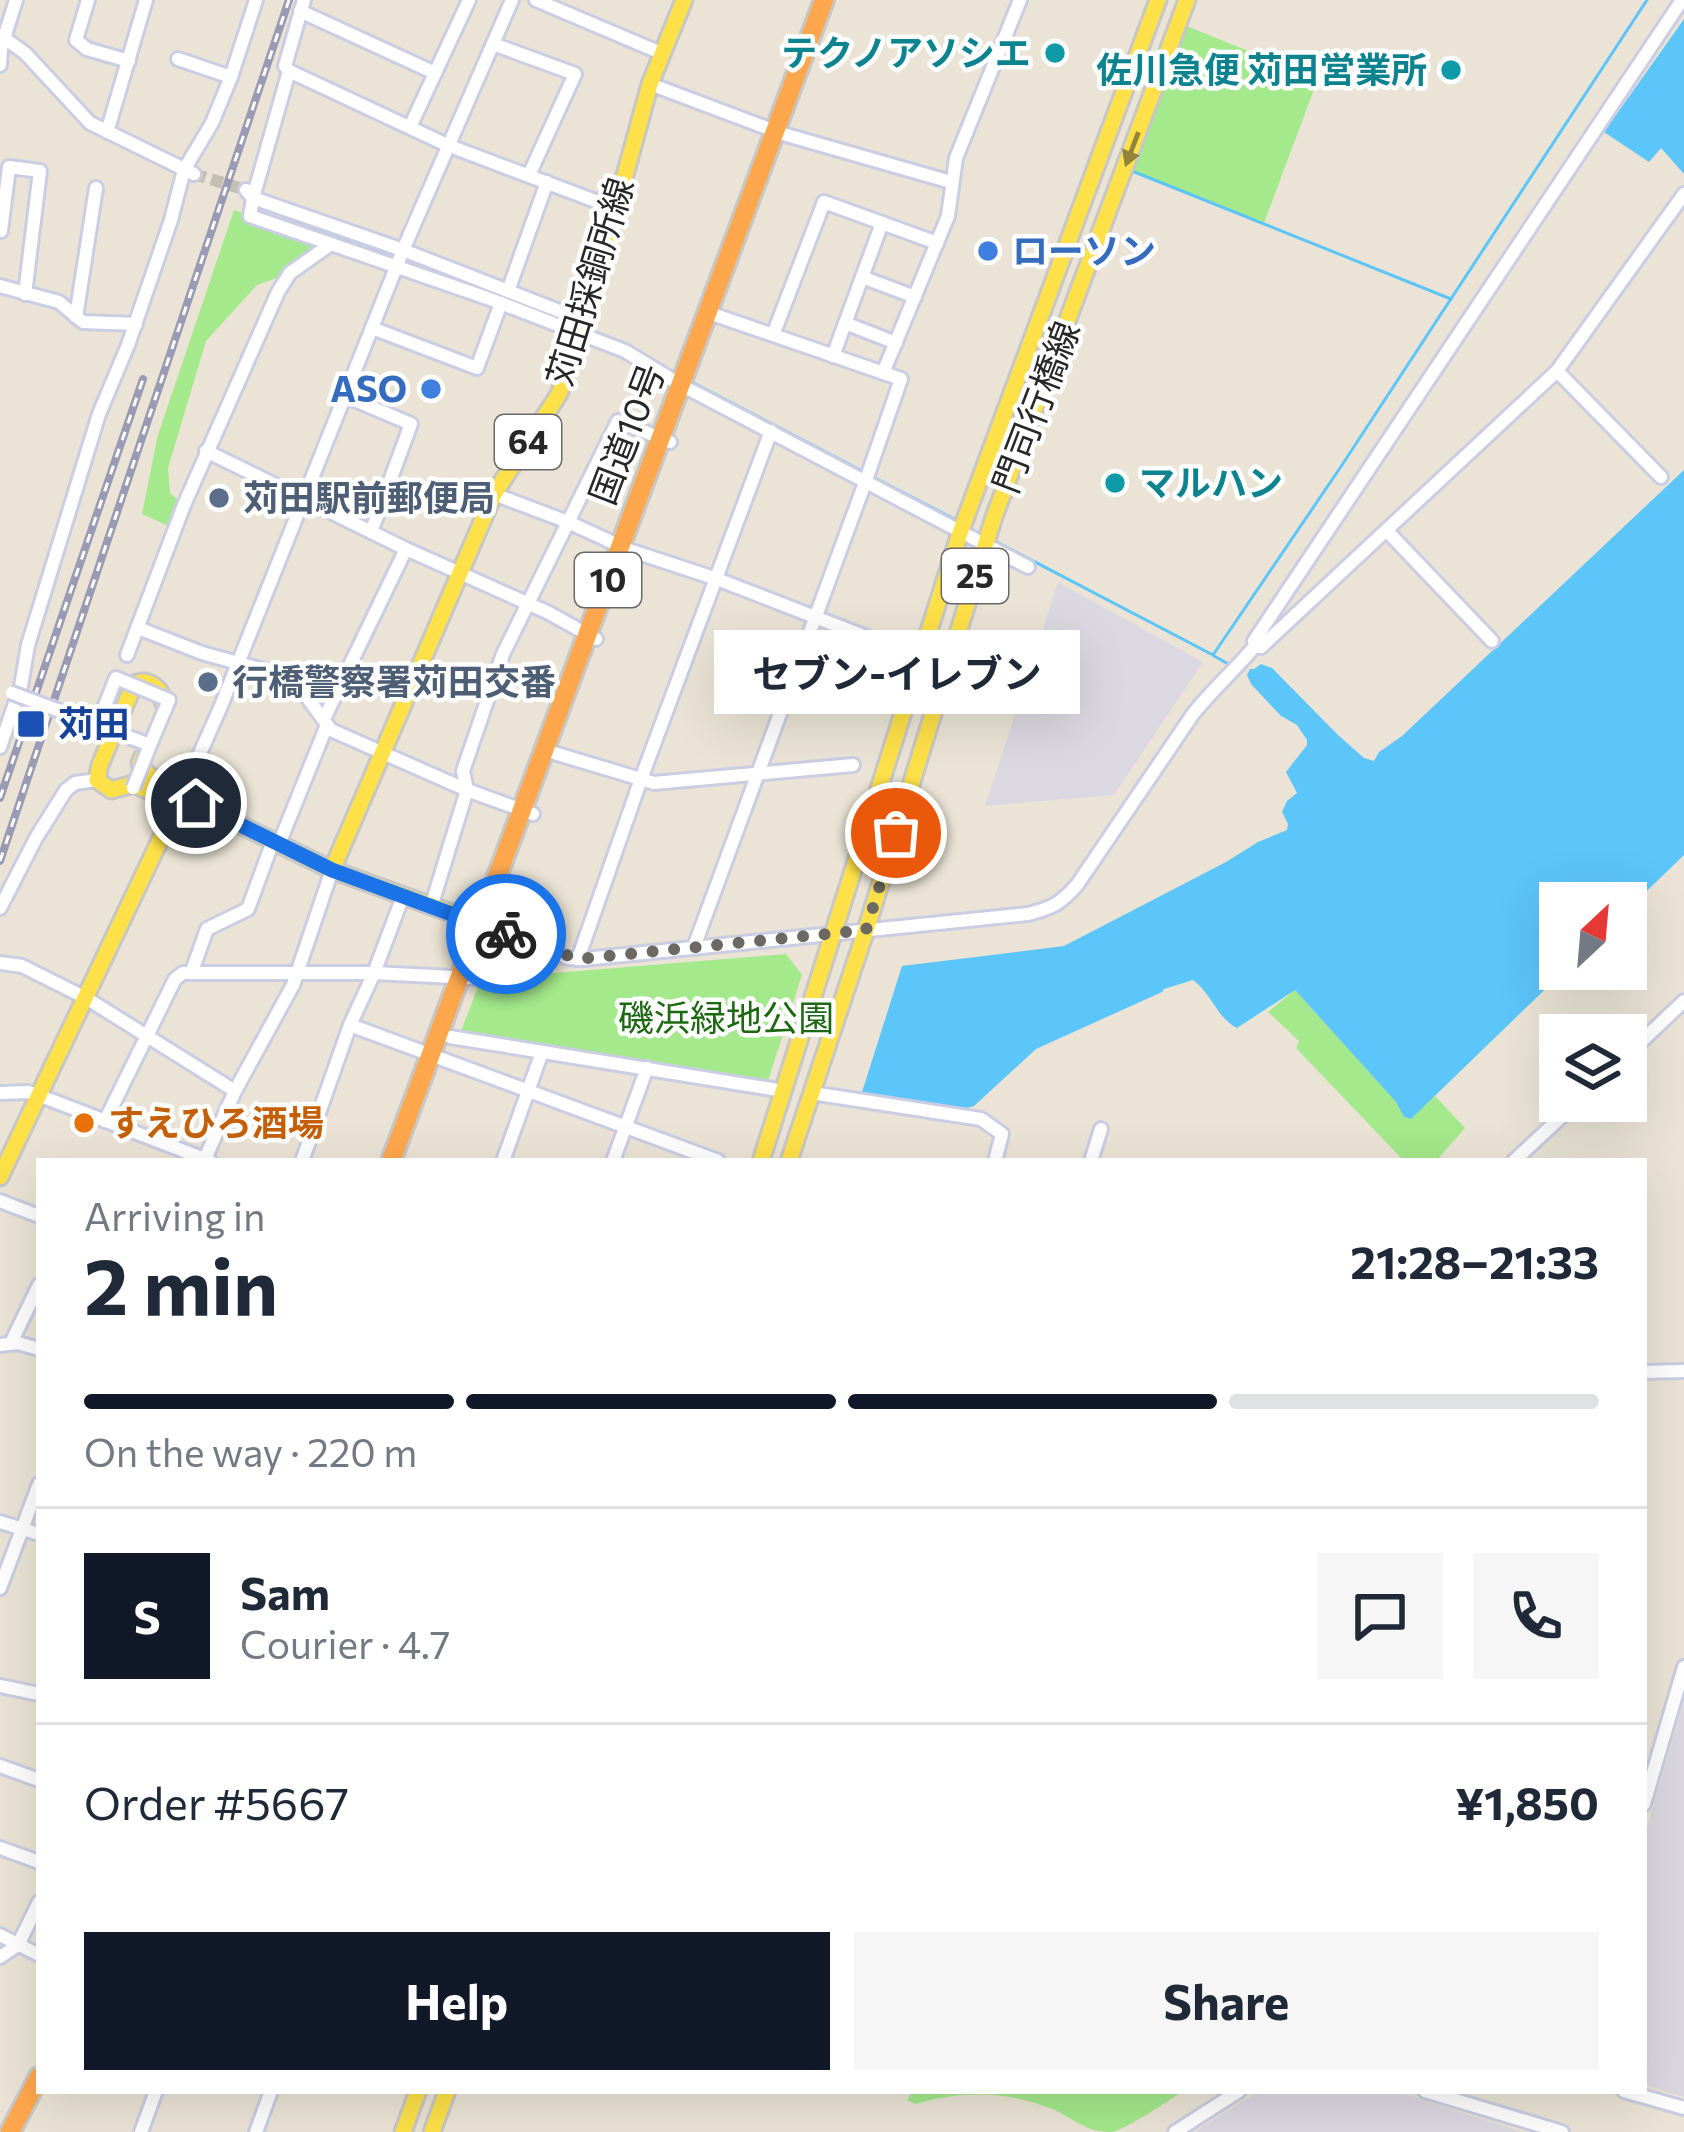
<!DOCTYPE html>
<meta charset="utf-8">
<style>
:root{--surface:#fff;--page:#f6f6f7;--text:#1f2937;--muted:#747a83;--line:#e0e1e3;--accent:#111827}
body{margin:0;font-family:Commissioner,"Noto Sans JP",sans-serif;background:var(--page);color:var(--text);height:100vh;display:flex;flex-direction:column;font-size:45px;white-space:nowrap}
*{box-sizing:border-box;margin:0}
p{font-size:39px;color:var(--muted)}
.icon{flex:none;width:66px;height:66px;fill:none;stroke:currentColor;stroke-width:2;stroke-linecap:round;stroke-linejoin:round}
.map{position:relative;flex:1;overflow:hidden}
.side{position:absolute;left:36px;top:1158px;width:1611px;height:936px;display:flex;flex-direction:column;background:var(--surface);border-radius:0px;box-shadow:0 12px 48px #0002}
.side>*{flex:none}
.needle{width:78px;rotate:26deg}
.controls{position:absolute;left:1539px;top:882px;display:grid;gap:24px}
.controls a{display:grid;place-items:center;width:108px;height:108px;border-radius:0px;background:var(--surface);box-shadow:0 12px 48px #0002;font-size:60px}
.pin{position:absolute;display:grid;place-items:center;width:102px;height:102px;color:#fff;margin:-51px;border:6px solid #fff;border-radius:50%;box-shadow:0 3px 12px #0007}
.courier{position:absolute;display:grid;place-items:center;width:120px;height:120px;margin:-60px;border:9px solid #1a73e8;border-radius:50%;background:#fff;color:#222;box-shadow:0 3px 15px #0007}
.bubble{position:absolute;height:84px;border-radius:0px;background:var(--surface);box-shadow:0 12px 48px #0002;font-size:39px;font-weight:700;line-height:84px;text-align:center}
.headline em{font-style:normal;font-weight:700}
.headline div{display:flex;flex-direction:column-reverse}
.headline{display:flex;align-items:center;justify-content:space-between;height:204px;padding:0 48px}
h1{font-size:78px;font-weight:700;line-height:90px}
.bar{display:grid;grid-template-columns:repeat(4,1fr);gap:18px 12px;align-content:center;height:144px;padding:0 48px}
.bar i{height:15px;border-radius:9px;background:var(--line)}
.bar .selected{background:var(--accent)}
.bar p{grid-column:span 4}
.line{display:flex;align-items:center;gap:30px;padding:0 48px;border-top:3px solid var(--line)}
.line div{flex:1}
.round{display:grid;place-items:center;flex:none;width:126px;height:126px;border-radius:0px;background:var(--page)}
.cta{display:flex;gap:24px;margin-top:auto;padding:24px 48px}
.cta a{flex:1;height:138px;border-radius:0px;background:var(--accent);color:#fff;font-size:48px;font-weight:700;line-height:138px;text-align:center}
.cta a+a{background:var(--page);color:var(--text)}
.map>svg:first-child{display:block}
.industrial{fill:#dbd8e2}
.green{fill:#a4e98b}
.water{fill:#5cc5fa}
.lines{fill:none;stroke-linecap:round;stroke-linejoin:round}
.stream{stroke:#5cc5fa;stroke-width:3}
.minor-tunnel{stroke:#c4beb3;stroke-width:12;stroke-dasharray:12 6;stroke-linecap:butt}
.minor-casing{stroke:#cbcee2;stroke-width:18}
.major-casing{stroke:#c7c7c7;stroke-width:21}
.highway-casing{stroke:#c7c7c7;stroke-width:24}
.minor{stroke:#fff;stroke-width:12}
.major{stroke:#fee148;stroke-width:15}
.highway{stroke:#ffa74d;stroke-width:18}
.rail-casing{stroke:#999ab3;stroke-width:8}
.rail{stroke:#fff;stroke-width:3;stroke-dasharray:9;stroke-linecap:butt}
.minor-bridge-casing{stroke:#cbcee2;stroke-width:18;stroke-linecap:butt}
.minor-bridge{stroke:#fff;stroke-width:12}
.oneway{fill:#928438}
.done{stroke:#6c6964;stroke-width:12;stroke-dasharray:0 21.6}
.route{stroke:#1a73e8;stroke-width:15}
.culture-dot{fill:#0f9aa8;stroke:#fff;stroke-width:4.5}
.shop-dot{fill:#3f7fe0;stroke:#fff;stroke-width:4.5}
.service-dot{fill:#5c6f8a;stroke:#fff;stroke-width:4.5}
.transit-dot{fill:#1a4fb4;stroke:#fff;stroke-width:4.5}
.food-dot{fill:#e8710a;stroke:#fff;stroke-width:4.5}
.labels{text-anchor:middle;stroke-width:9;stroke-linejoin:round;paint-order:stroke}
.shield{fill:#fff;stroke:#686868;stroke-width:3}
.shield-label{font-size:33px;font-weight:bold;fill:#272727}
.culture-label{font-size:36px;font-weight:bold;fill:#0d838f;stroke:#fff;text-anchor:end}
.shop-label{font-size:36px;font-weight:bold;fill:#366cbe;stroke:#fff;text-anchor:start}
.street-label{font-size:36px;fill:#272727;stroke:#fff}
.service-label{font-size:36px;font-weight:bold;fill:#4e5e75;stroke:#fff;text-anchor:start}
.transit-label{font-size:36px;font-weight:bold;fill:#164399;stroke:#fff;text-anchor:start}
.park-label{font-size:36px;fill:#1d6812;stroke:#fff}
.food-label{font-size:36px;font-weight:bold;fill:#c56008;stroke:#fff;text-anchor:start}
</style>
<div class="map">
<svg width="1684" height="2132" viewBox="0 0 1684 2132">
<rect width="100%" height="100%" fill="#ebe4d6"/>
<g class="industrial">
<path d="M1058 582 1203 662 1114 795 985 806Z"/>
<path d="M1684 1701V2097L1644 2085V1838Z"/>
<path d="M1259 2091H1395L1522 2132H1194Z"/>
</g>
<g class="green">
<path d="M1179 23 1318 79 1264 223 1125 168Z"/>
<path d="M234 210 331 244 290 273 257 285 206 341 168 468 170 493 184 505 175 529 142 514 158 435Z"/>
<path d="M786 954 802 975 767 1084 643 1060 461 1031 481 979Z"/>
<path d="M1295 990 1397 1103 1404 1117 1411 1119 1435 1096 1465 1128 1436 1161H1404L1296 1048 1299 1041 1268 1012Z"/>
<path d="M913 2091H1184C1167 2101 1128 2129 1111 2132 1084 2132 1074 2118 1052 2109 1007 2091 962 2090 915 2104L907 2100Z"/>
</g>
<g class="water">
<path d="M1684 19V174L1661 148 1649 162 1604 132Z"/>
<path d="M1684 470V855L1626 911V903H1560V969H1566L1411 1119 1404 1117 1396 1102 1295 990 1237 1028C1218 1019 1211 993 1193 980L1164 989 1162 992 1036 1049 974 1106 963 1109 862 1092 902 966 1064 946 1226 862 1258 842 1287 830 1288 824 1282 812 1287 801 1297 793 1286 772 1307 745V740L1297 725 1281 716 1251 684 1247 675 1250 669H1254L1261 664 1272 668 1338 735 1364 758 1374 761 1379 752 1402 736Z"/>
</g>
<g class="lines">
<g class="stream">
<path d="M1132 171 1451 299"/>
<path d="M259 207 397 258"/>
<path d="M406 261 576 325"/>
<path d="M591 331 628 345 678 375"/>
<path d="M692 382 864 472"/>
<path d="M873 477 960 522"/>
<path d="M995 541 1213 655 1340 468 1647 0"/>
<path d="M1214 656 1232 666"/>
</g>
<path class="minor-tunnel" d="M194 174 246 190"/>
<defs>
<g id="minor">
<path d="M88 0 76 40 87 49 129 61"/>
<path d="M304 0 285 66 289 71 253 198 250 216 490 299 625 351 681 385 1028 567"/>
<path d="M536 0 661 53"/>
<path d="M300 11 435 73"/>
<path d="M0 35 25 53 90 123 194 174"/>
<path d="M493 44 575 74 529 175"/>
<path d="M178 59 231 77"/>
<path d="M0 65 1 48 16 0"/>
<path d="M289 71 447 145 614 208"/>
<path d="M650 84 783 134 951 182"/>
<path d="M410 127 469 0"/>
<path d="M107 132 146 0"/>
<path d="M246 190 253 198 403 250 585 321"/>
<path d="M1 231 9 167 40 171 25 294"/>
<path d="M862 277 915 297"/>
<path d="M0 286 59 302 83 322 136 324"/>
<path d="M508 291 547 182"/>
<path d="M76 317 96 188"/>
<path d="M845 323 896 343"/>
<path d="M372 328 477 368 501 303"/>
<path d="M773 335 824 202 937 243"/>
<path d="M833 356 882 223"/>
<path d="M1557 371 1661 477"/>
<path d="M883 373 948 216 956 158 1020 0"/>
<path d="M345 396 411 424 371 532"/>
<path d="M206 451 406 549 547 612 596 639"/>
<path d="M494 494 568 522 629 550 717 579 895 648"/>
<path d="M1387 531 1492 641"/>
<path d="M138 628 202 653 278 674 306 696 331 730 467 790 533 814"/>
<path d="M1255 646 1261 647 1557 371 1684 194"/>
<path d="M127 655 184 505 278 292 290 273 331 244"/>
<path d="M324 719 406 549"/>
<path d="M0 747 21 686 28 645 99 414 128 345 171 220 184 170 212 123 231 77 256 0"/>
<path d="M554 753 654 783 853 765"/>
<path d="M181 796 221 706 403 250 512 0"/>
<path d="M279 844 327 725"/>
<path d="M431 907 467 790 463 771 503 654 618 421 670 442"/>
<path d="M0 908 36 838 66 790 75 783 97 780"/>
<path d="M490 927 568 958 584 959 1028 914C1052 908 1060 904 1077 885L1193 714C1212 690 1235 670 1255 646L1254 641 1682 0"/>
<path d="M694 947 866 480 901 379 715 315"/>
<path d="M578 959 641 779 771 431"/>
<path d="M0 963 22 966 86 998 235 1091"/>
<path d="M192 971 207 929 248 909 273 841"/>
<path d="M350 1025 718 1161"/>
<path d="M450 1037 784 1091"/>
<path d="M1626 1056 1684 1001"/>
<path d="M0 1093 28 1092 38 1095 210 1161"/>
<path d="M812 1093 981 1119 1002 1134 995 1161"/>
<path d="M105 1121 175 979 183 973H374L473 978"/>
<path d="M204 1161 235 1091 293 985 332 870"/>
<path d="M302 1161 350 1025 374 973 403 896"/>
<path d="M503 1161 542 1052"/>
<path d="M613 1161 647 1068"/>
<path d="M1091 1161 1101 1129"/>
<path d="M1514 1161 1578 1101"/>
<path d="M0 1201 39 1216"/>
<path d="M11 1343 39 1285"/>
<path d="M0 1345 18 1343 39 1349"/>
<path d="M1644 1372 1684 1371"/>
<path d="M0 1522 39 1534"/>
<path d="M0 1588 39 1484"/>
<path d="M0 1686 39 1694"/>
<path d="M0 1766 39 1780"/>
<path d="M1644 1804 1684 1667"/>
<path d="M0 1848 39 1862"/>
<path d="M0 1935 39 1955"/>
<path d="M0 1957 18 1945 39 1902"/>
<path d="M1425 2091 1562 2132"/>
<path d="M1624 2091 1684 2108"/>
<path d="M141 2132 156 2091"/>
<path d="M256 2132 271 2091"/>
<path d="M1175 2132 1239 2091"/>
</g>
<g id="major">
<path d="M163 702C162 688 148 678 134 684L100 765 97 780 111 790 134 784 162 797 181 796"/>
<path d="M142 758 140 763C146 779 168 785 181 796L332 870 490 927"/>
<path d="M332 870 494 494 559 394 585 321 650 84 684 0"/>
<path d="M761 1161 960 533 1158 0"/>
<path d="M789 1161 866 930 994 517 1187 0"/>
<path d="M0 1177 181 796"/>
<path d="M403 2132 418 2091"/>
<path d="M432 2132 447 2091"/>
</g>
<g id="highway">
<path d="M391 1161 824 0"/>
<path d="M10 2132 39 2077"/>
</g>
</defs>
<use href="#minor" class="minor-casing"/>
<use href="#major" class="major-casing"/>
<use href="#highway" class="highway-casing"/>
<use href="#minor" class="minor"/>
<use href="#major" class="major"/>
<use href="#highway" class="highway"/>
<defs>
<g id="rail">
<path d="M0 798 143 379"/>
<path d="M0 861 289 0"/>
</g>
</defs>
<use href="#rail" class="rail-casing"/>
<use href="#rail" class="rail"/>
<defs>
<g id="minor-bridge">
<path d="M12 693 150 745 169 700 116 678 98 723"/>
<path d="M133 788 150 745"/>
</g>
</defs>
<use href="#minor-bridge" class="minor-bridge-casing"/>
<use href="#minor-bridge" class="minor-bridge"/>
</g>
<defs><path id="oneway-solid" d="M-6-.8H1V-3.2L6.5 0L1 3.2V.8H-6Z" transform="scale(3)"/></defs>
<use class="oneway" href="#oneway-solid" transform="translate(1132 149) rotate(111)"/>
<g class="lines">
<path class="done" d="M506 934 578 959 866 930 896 833"/>
<path class="route" d="M196 803 332 870 506 934"/>
</g>
<g class="culture-dot">
<circle cx="1055" cy="53" r="12"/>
<circle cx="1451" cy="70" r="12"/>
<circle cx="1115" cy="483" r="12"/>
</g>
<g class="shop-dot">
<circle cx="988" cy="251" r="12"/>
<circle cx="431" cy="389" r="12"/>
</g>
<g class="service-dot">
<circle cx="219" cy="498" r="12"/>
<circle cx="208" cy="682" r="12"/>
</g>
<rect class="transit-dot" x="16" y="709" width="30" height="30" rx="6"/>
<circle class="food-dot" cx="84" cy="1123" r="12"/>
<g class="labels">
<g class="shield">
<rect x="495" y="415" width="66" height="54" rx="9"/>
<rect x="942" y="549" width="66" height="54" rx="9"/>
<rect x="575" y="553" width="66" height="54" rx="9"/>
</g>
<g class="shield-label">
<text x="528" y="454">64</text>
<text x="975" y="588">25</text>
<text x="608" y="592">10</text>
</g>
<g class="culture-label">
<text x="1031" y="66">テクノアソシエ</text>
<text x="1427" y="83">佐川急便 苅田営業所</text>
<text x="1139" y="496" text-anchor="start">マルハン</text>
</g>
<g class="shop-label">
<text x="1012" y="264">ローソン</text>
<text x="407" y="402" text-anchor="end">ASO</text>
</g>
<g class="street-label">
<text transform="translate(590 282) rotate(-73)" y="13">苅田採銅所線</text>
<text transform="translate(1036 407) rotate(-69)" y="13">門司行橋線</text>
<text transform="translate(627 434) rotate(-69)" y="13">国道10号</text>
</g>
<g class="service-label">
<text x="243" y="511">苅田駅前郵便局</text>
<text x="232" y="695">行橋警察署苅田交番</text>
</g>
<g class="transit-label">
<text x="58" y="737">苅田</text>
</g>
<g class="park-label">
<text x="726" y="1031">磯浜緑地公園</text>
</g>
<g class="food-label">
<text x="108" y="1136">すえひろ酒場</text>
</g>
</g>
</svg>
<div class="controls">
<a><svg class="needle" viewBox="-14 -14 28 28"><path d="M0-13l5 13h-10z" fill="#e53935"/><path d="M0 13l5-13h-10z" fill="#747a83"/></svg></a>
<a><svg class="icon" aria-label="layers" viewBox="0 0 24 24"><path d="M12 4l9 5-9 5-9-5zM3 14l9 5 9-5"/></svg></a>
</div>
<div class="pin" style="left:896px;top:833px;background:#ea580c"><svg class="icon" aria-label="bag" viewBox="0 0 24 24"><path d="M5 8h14l-1 12H6zM9 8a3 3 0 0 1 6 0"/></svg></div>
<div class="pin" style="left:196px;top:803px;background:#1f2937"><svg class="icon" aria-label="home" viewBox="0 0 24 24"><path d="M3 11l9-7 9 7M6 9v11h12V9"/></svg></div>
<div class="courier" style="left:506px;top:934px"><svg class="icon" aria-label="bike" viewBox="0 0 24 24"><circle cx="6" cy="16" r="4"/><circle cx="18" cy="16" r="4"/><path d="M6 16l4-8h5l3 8M10 8l3 8H6M13 5h3"/></svg></div>
<div class="bubble" style="left:714px;top:630px;width:366px">セブン-イレブン</div>
<section class="side">
<div class="headline"><div><h1>2 min</h1><p>Arriving in</p></div><em>21:28–21:33</em></div>
<div class="bar"><i class="selected"></i><i class="selected"></i><i class="selected"></i><i></i><p>On the way · 220 m</p></div>
<div class="line" style="height:216px"><b class="round" style="background:var(--accent);color:#fff">S</b><div><b>Sam</b><p>Courier · 4.7</p></div><a class="round"><svg class="icon" aria-label="chat" viewBox="0 0 24 24"><path d="M4 5h16v11H9l-5 4z"/></svg></a><a class="round"><svg class="icon" aria-label="phone" viewBox="0 0 24 24"><path d="M5 4h4l2 5-3 2q2 4 5 5l2-3 5 2v4C11 20 4 13 5 4z"/></svg></a></div>
<div class="line" style="height:156px"><div>Order #5667</div><b>¥1,850</b></div>
<div class="cta"><a>Help</a><a>Share</a></div>
</section>
</div>
